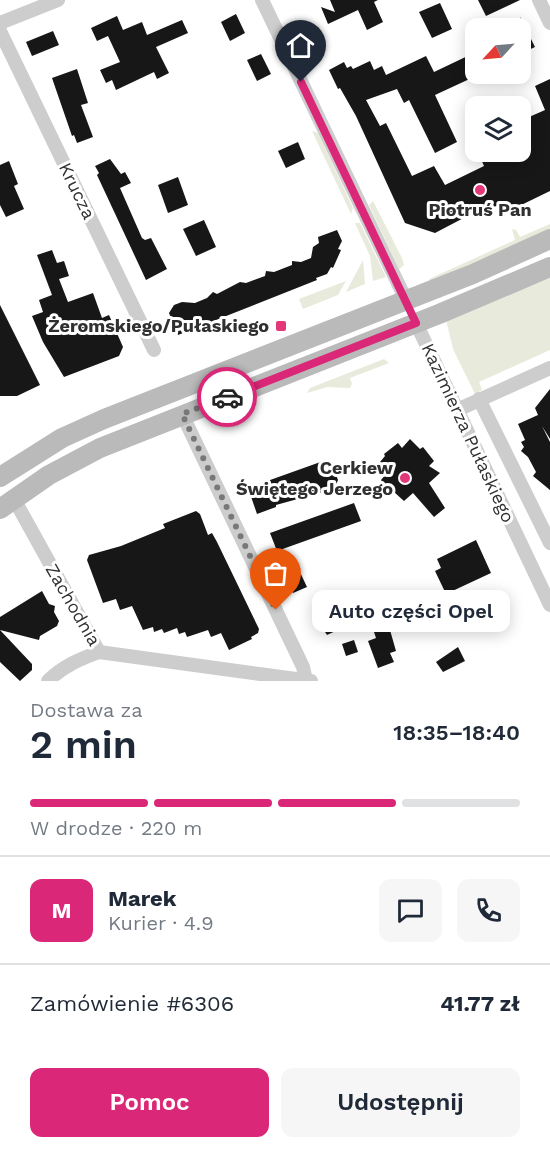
<!DOCTYPE html>
<html lang="pl">
<meta charset="utf-8">
<style>
:root{--surface:#fff;--page:#f6f6f7;--text:#1f2937;--muted:#747a83;--line:#e0e1e3;--accent:#db2777}
body{margin:0;font-family:"Work Sans",sans-serif;background:var(--page);color:var(--text);height:100vh;display:flex;flex-direction:column;font-size:22px;white-space:nowrap}
*{box-sizing:border-box;margin:0}
p{font-size:20px;color:var(--muted)}
.icon{flex:none;width:33px;height:33px;fill:none;stroke:currentColor;stroke-width:2;stroke-linecap:round;stroke-linejoin:round}
.map{position:relative;height:681px;overflow:hidden}
.drawer{display:flex;flex-direction:column;background:var(--surface);flex:1}
.drawer>*{flex:none}
.needle{width:39px;rotate:244deg}
.tools{position:absolute;left:465px;top:18px;display:grid;gap:12px}
.tools a{display:grid;place-items:center;width:66px;height:66px;border-radius:12px;background:var(--surface);box-shadow:0 3px 15px #0003;font-size:30px}
.pin{position:absolute;display:grid;place-items:center;width:51px;height:51px;color:#fff;margin:-62px -26px;border-radius:50% 50% 50% 0;rotate:-45deg;box-shadow:0 0 6px #0007}
.pin .icon{rotate:45deg}
.courier{position:absolute;display:grid;place-items:center;width:60px;height:60px;margin:-30px;border:4px solid #db2777;border-radius:50%;background:#fff;color:#222;box-shadow:0 2px 8px #0007}
.bubble{position:absolute;height:42px;border-radius:12px;background:var(--surface);box-shadow:0 3px 15px #0003;font-size:20px;font-weight:600;line-height:42px;text-align:center}
.head em{font-style:normal;font-weight:600}
.head div{display:flex;flex-direction:column-reverse}
.head{display:flex;align-items:center;justify-content:space-between;height:102px;padding:0 30px}
h1{font-size:39px;font-weight:600;line-height:45px}
.bar{display:grid;grid-template-columns:repeat(4,1fr);gap:9px 6px;align-content:center;height:72px;padding:0 30px}
.bar i{height:8px;border-radius:4px;background:var(--line)}
.bar .active{background:var(--accent)}
.bar p{grid-column:span 4}
.line{display:flex;align-items:center;gap:15px;padding:0 30px;border-top:2px solid var(--line)}
.line div{flex:1}
.round{display:grid;place-items:center;flex:none;width:63px;height:63px;border-radius:12px;background:var(--page)}
.primary-button{display:flex;gap:12px;margin-top:auto;padding:12px 30px}
.primary-button a{flex:1;height:69px;border-radius:12px;background:var(--accent);color:#fff;font-size:24px;font-weight:600;line-height:69px;text-align:center}
.primary-button a+a{background:var(--page);color:var(--text)}
.map>svg:first-child{display:block}
.green{fill:#e8eadc}
.building{fill:#171717}
.lines{fill:none;stroke-linecap:round;stroke-linejoin:round}
.street{stroke:#cdcdcd;stroke-width:14}
.secondary{stroke:#bababa;stroke-width:20}
.done{stroke:#787878;stroke-width:6;stroke-dasharray:0 10.8}
.route{stroke:#db2777;stroke-width:8}
.poi-dot{fill:#e33779;stroke:#fff;stroke-width:2}
.labels{text-anchor:middle;stroke-width:6;stroke-linejoin:round;paint-order:stroke}
.street-label{font-size:18px;fill:#303030;stroke:#fff}
.poi-label{font-size:18px;font-weight:bold;fill:#303030;stroke:#fff;text-anchor:end}
</style>
<div class="map">
<svg width="550" height="681" viewBox="0 0 550 681">
<rect width="100%" height="100%" fill="#fff"/>
<g class="green">
<path d="M312 131 318 133 353 208 351 214Z"/>
<path d="M373 201 402 258 404 265 399 269 369 205Z"/>
<path d="M355 223H360L386 277 373 281 370 256Z"/>
<path d="M550 224V231L430 282 429 279 515 240 512 229 516 230 520 237Z"/>
<path d="M363 260 365 284 346 292Z"/>
<path d="M550 278V350L479 382 482 390 475 394 453 349 446 320Z"/>
<path d="M346 281 338 295 303 309 299 299Z"/>
<path d="M384 359 389 363 350 378 352 384 350 388 327 387 307 393 310 388Z"/>
</g>
<g class="building">
<path d="M330 0H378L374 2 383 22 367 30 358 10 328 24 321 7 335 12Z"/>
<path d="M478 0H520L486 16Z"/>
<path d="M440 3 452 29 432 38 419 12Z"/>
<path d="M236 14 245 33 230 41 221 22Z"/>
<path d="M117 16 123 30 142 22 147 35 182 20 188 33 156 47 169 73 157 79 154 72 116 90 112 80 106 83 100 70 120 62 108 36 97 41 91 28Z"/>
<path d="M520 17 535 47 520 54Z"/>
<path d="M53 31 59 45 32 56 26 42Z"/>
<path d="M476 52V76L435 95 457 142 435 153 409 100 404 103 397 89 366 100 380 126 386 123 412 176 434 166 445 185 484 166 481 159 494 152H502L504 156 520 152V121L545 110 535 86 550 79V191L511 210 507 201 477 215 475 212 435 233 405 223 356 116 340 88 338 89 329 70 344 62 347 68 351 66 353 69 370 61 374 70 382 66 386 75 426 56 434 72Z"/>
<path d="M261 54 271 74 257 81 247 60Z"/>
<path d="M77 69 88 103 81 105 93 137 77 143 74 135 72 136 52 78Z"/>
<path d="M298 142 305 159 286 168 278 151Z"/>
<path d="M110 159 121 174 125 172 131 183 120 188 142 238 145 240 151 238 167 269 146 280 97 175 99 173 95 166Z"/>
<path d="M9 161 18 184 14 186 24 209 6 217 0 205V165Z"/>
<path d="M178 177 188 205 168 213 158 185Z"/>
<path d="M204 220 216 247 196 256 183 229Z"/>
<path d="M337 230 342 241 338 249 341 250 333 268 331 267 327 274 316 278 317 280 178 335 169 313 174 305 182 302 195 303 207 298 213 292 217 294 240 282 246 283 265 276 266 271 274 272 292 265V261L301 262 311 258 313 247 319 243 318 237Z"/>
<path d="M52 250 57 263 64 261 69 276 59 279 68 302 93 293 102 318 109 315 123 347 119 356 64 377 43 342 32 316 43 312 39 300 52 295 37 255Z"/>
<path d="M0 305 40 385 17 396H0Z"/>
<path d="M550 389V439L542 426 550 442V490L533 476 536 472 528 457 521 451 524 447 521 442 525 440 518 424 538 415 535 408Z"/>
<path d="M410 439 420 449 423 447 434 461 429 466 440 473 429 483 445 508 434 517 413 493 404 501 394 492 391 493 381 480 386 474 375 468 385 456 384 454 398 443 402 448Z"/>
<path d="M326 460 331 462 338 480 336 485 323 492 276 505V507L257 514 248 488Z"/>
<path d="M354 503 361 521 277 551 270 533Z"/>
<path d="M196 511 200 514 208 535 212 533 217 542 259 629 258 633 251 637 252 639 229 650 221 633 211 637 208 630 187 637 185 632 179 634 177 628 164 633 162 629 154 632 153 627 143 630 132 606 120 610 116 599 103 603 87 560 89 555 121 546 165 528 163 524Z"/>
<path d="M476 540 491 573 446 594 435 571 441 568 437 559Z"/>
<path d="M298 568 307 587 293 593 284 574Z"/>
<path d="M42 591 49 604 55 606 54 612 59 621 57 626 40 636 39 640 0 630 32 664V670L20 681 0 662V617Z"/>
<path d="M328 605 340 629 327 635 312 612Z"/>
<path d="M388 623 396 651 390 653 394 662 378 668 368 641 376 638 373 629Z"/>
<path d="M354 640 358 652 346 656 342 644Z"/>
<path d="M458 647 465 661 443 672 436 662Z"/>
</g>
<g class="lines">
<g class="street">
<path d="M262 0 406 300"/>
<path d="M539 0 550 23"/>
<path d="M0 23 58 0"/>
<path d="M0 31 154 350"/>
<path d="M416 323 550 605"/>
<path d="M479 399 550 543"/>
<path d="M457 410 550 368"/>
<path d="M182 414 303 667 306 680"/>
<path d="M14 499 99 652 311 681"/>
<path d="M48 681C63 666 80 659 99 652"/>
</g>
<g class="secondary">
<path d="M0 477 62 438 104 419 473 274 550 239"/>
<path d="M0 509 49 475 100 448 439 314 550 267"/>
</g>
</g>
<g class="lines">
<path class="done" d="M227 397 182 414 276 610"/>
<path class="route" d="M227 397 416 323 301 82"/>
</g>
<g class="poi-dot">
<circle cx="480" cy="190" r="6"/>
<rect x="275" y="320" width="12" height="12" rx="3"/>
<circle cx="405" cy="478" r="6"/>
</g>
<g class="labels">
<g class="street-label">
<text transform="translate(77 191) rotate(64)" y="6">Krucza</text>
<text transform="translate(468 433) rotate(65)" y="6">Kazimierza Pułaskiego</text>
<text transform="translate(73 605) rotate(60)" y="6">Zachodnia</text>
</g>
<g class="poi-label">
<text x="480" y="216" text-anchor="middle">Piotruś Pan</text>
<text x="269" y="332">Żeromskiego/Pułaskiego</text>
<text x="393" y="474">Cerkiew<tspan x="393" dy="21">Świętego Jerzego</tspan></text>
</g>
</g>
</svg>
<div class="tools">
<a><svg class="needle" viewBox="-14 -14 28 28"><path d="M0-13l5 13h-10z" fill="#e53935"/><path d="M0 13l5-13h-10z" fill="#747a83"/></svg></a>
<a><svg class="icon" aria-label="layers" viewBox="0 0 24 24"><path d="M12 4l9 5-9 5-9-5zM3 14l9 5 9-5"/></svg></a>
</div>
<div class="pin" style="left:276px;top:610px;background:#ea580c"><svg class="icon" aria-label="bag" viewBox="0 0 24 24"><path d="M5 8h14l-1 12H6zM9 8a3 3 0 0 1 6 0"/></svg></div>
<div class="pin" style="left:301px;top:82px;background:#1f2937"><svg class="icon" aria-label="home" viewBox="0 0 24 24"><path d="M3 11l9-7 9 7M6 9v11h12V9"/></svg></div>
<div class="courier" style="left:227px;top:397px"><svg class="icon" aria-label="car" viewBox="0 0 24 24"><path d="M5 17H2v-5l4-1 3-4h7l3 4 3 1v5h-3M9 17h6M6 11h13"/><circle cx="7" cy="17" r="2"/><circle cx="17" cy="17" r="2"/></svg></div>
<div class="bubble" style="left:312px;top:590px;width:198px">Auto części Opel</div>
</div>
<section class="drawer">
<div class="head"><div><h1>2 min</h1><p>Dostawa za</p></div><em>18:35–18:40</em></div>
<div class="bar"><i class="active"></i><i class="active"></i><i class="active"></i><i></i><p>W drodze · 220 m</p></div>
<div class="line" style="height:108px"><b class="round" style="background:var(--accent);color:#fff">M</b><div><b>Marek</b><p>Kurier · 4.9</p></div><a class="round"><svg class="icon" aria-label="chat" viewBox="0 0 24 24"><path d="M4 5h16v11H9l-5 4z"/></svg></a><a class="round"><svg class="icon" aria-label="phone" viewBox="0 0 24 24"><path d="M5 4h4l2 5-3 2q2 4 5 5l2-3 5 2v4C11 20 4 13 5 4z"/></svg></a></div>
<div class="line" style="height:78px"><div>Zamówienie #6306</div><b>41.77 zł</b></div>
<div class="primary-button"><a>Pomoc</a><a>Udostępnij</a></div>
</section>
